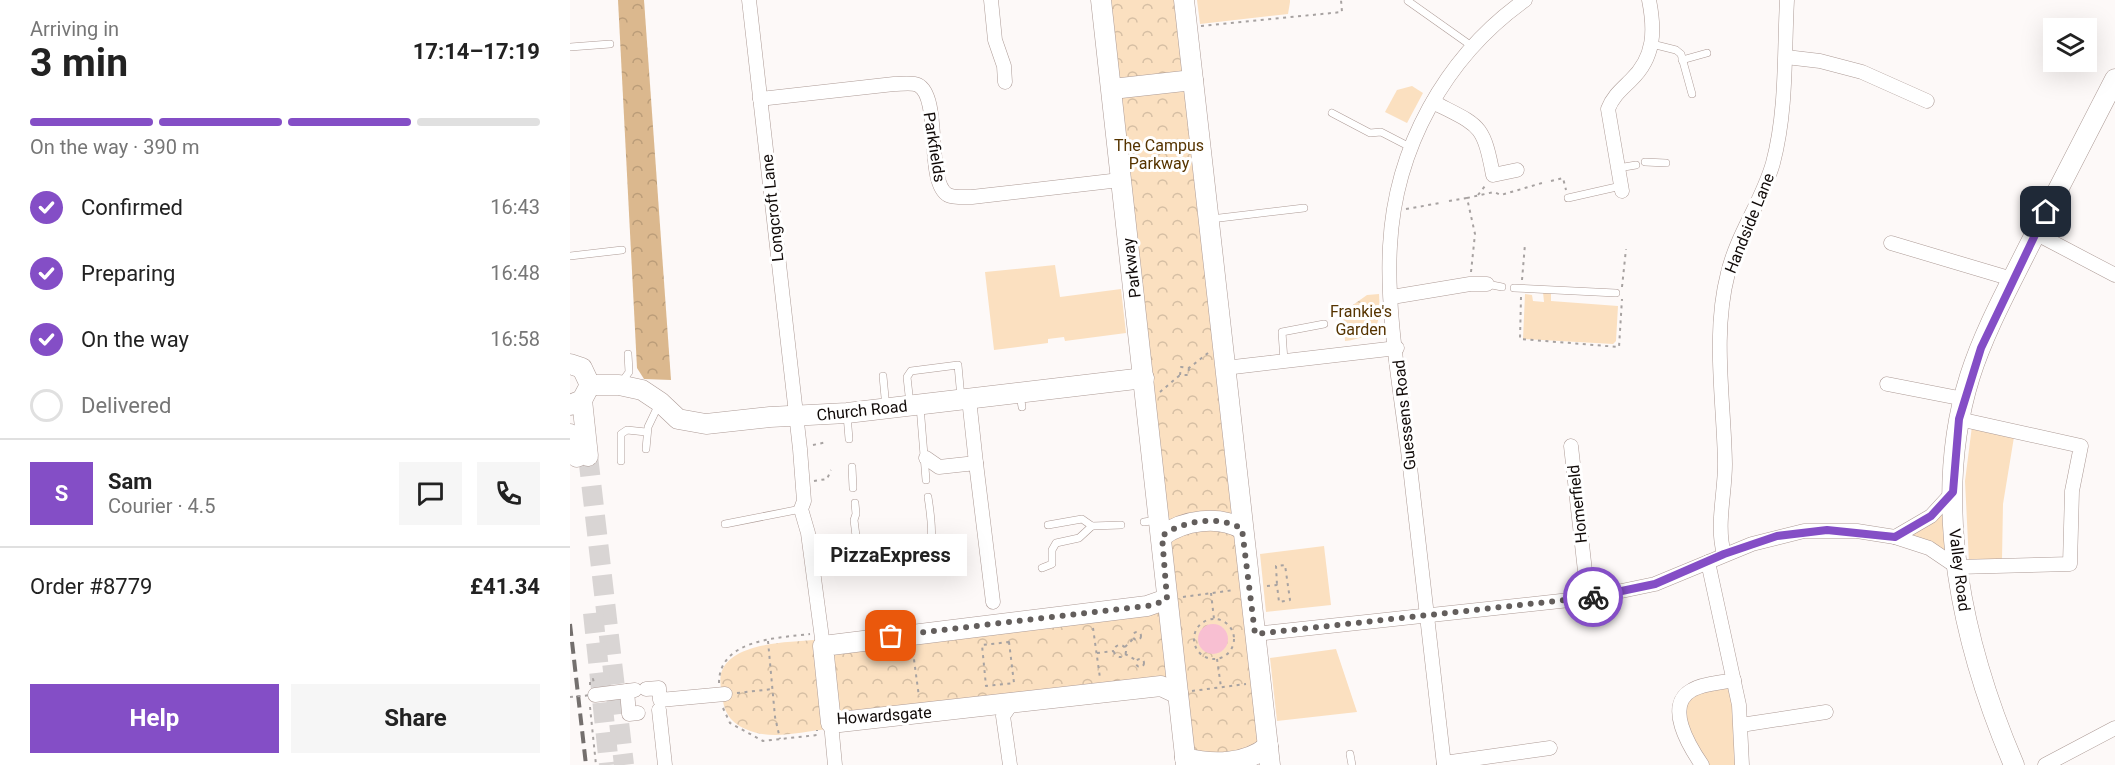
<!DOCTYPE html>
<meta charset="utf-8">
<style>
:root{--surface:#fff;--page:#f6f6f6;--text:#222;--muted:#767676;--line:#e0e0e0;--accent:#844ec6}
body{margin:0;font-family:Roboto,sans-serif;background:var(--page);color:var(--text);height:100vh;display:flex;flex-direction:column;font-size:22px;white-space:nowrap}
*{box-sizing:border-box;margin:0}
p{font-size:20px;color:var(--muted)}
.icon{flex:none;width:33px;height:33px;fill:none;stroke:currentColor;stroke-width:2;stroke-linecap:round;stroke-linejoin:round}
.map{position:relative;flex:1;overflow:hidden}
.sheet{display:flex;flex-direction:column;background:var(--surface);width:570px}
.sheet>*{flex:none}
.controls{position:absolute;left:1473px;top:18px;display:grid;gap:12px}
.controls a{display:grid;place-items:center;width:54px;height:54px;border-radius:0px;background:var(--surface);box-shadow:0 6px 24px #0002;font-size:30px}
.pin{position:absolute;display:grid;place-items:center;width:51px;height:51px;color:#fff;margin:-26px;border-radius:12px;box-shadow:0 3px 9px #0006}
.courier{position:absolute;display:grid;place-items:center;width:60px;height:60px;margin:-30px;border:4px solid #844ec6;border-radius:50%;background:#fff;color:#222;box-shadow:0 2px 8px #0007}
.bubble{position:absolute;height:42px;border-radius:0px;background:var(--surface);box-shadow:0 6px 24px #0002;font-size:20px;font-weight:700;line-height:42px;text-align:center}
.summary em{font-style:normal;font-weight:700}
.summary div{display:flex;flex-direction:column-reverse}
.summary{display:flex;align-items:center;justify-content:space-between;height:102px;padding:0 30px}
h1{font-size:39px;font-weight:700;line-height:45px}
.bar{display:grid;grid-template-columns:repeat(4,1fr);gap:9px 6px;align-content:center;height:72px;padding:0 30px}
.bar i{height:8px;border-radius:4px;background:var(--line)}
.bar .selected{background:var(--accent)}
.bar p{grid-column:span 4}
.line{display:flex;align-items:center;gap:15px;padding:0 30px;border-top:2px solid var(--line)}
.line div{flex:1}
.round{display:grid;place-items:center;flex:none;width:63px;height:63px;border-radius:0px;background:var(--page)}
ol{padding:0 30px;list-style:none}
li{display:flex;align-items:center;gap:18px;height:66px}
li p{margin-inline-start:auto}
li .icon{padding:6px;border-radius:50%;background:var(--accent);color:#fff;stroke-width:4}
li:last-child{color:var(--muted)}
li i{width:33px;height:33px;border:3px solid var(--line);border-radius:50%}
.button{display:flex;gap:12px;margin-top:auto;padding:12px 30px}
.button a{flex:1;height:69px;border-radius:0px;background:var(--accent);color:#fff;font-size:24px;font-weight:700;line-height:69px;text-align:center}
.button a+a{background:var(--page);color:var(--text)}
main{display:flex;flex:1;min-height:0}
.map>svg:first-child{display:block}
.green{fill:#fbe0c0}
.forest{fill:url(#forest-crowns)}
.park{fill:url(#park-crowns)}
.water{fill:#f8bfd2}
.lines{fill:none;stroke-linecap:round;stroke-linejoin:round}
.secondary-tunnel{stroke:#d9d5d4;stroke-width:20;stroke-dasharray:20 10;stroke-linecap:butt}
.lane-casing{stroke:#ad9b96;stroke-width:8}
.street-casing{stroke:#ad9b96;stroke-width:15}
.secondary-casing{stroke:#ad9b96;stroke-width:21}
.path{stroke:#a7a2a1;stroke-width:2;stroke-dasharray:3 4.5;stroke-linecap:butt}
.lane{stroke:#fff;stroke-width:7}
.street{stroke:#fff;stroke-width:14}
.secondary{stroke:#fff;stroke-width:20}
.rail{stroke:#746f6d;stroke-width:4;stroke-dasharray:12 6;stroke-linecap:butt}
.path-bridge{stroke:#a7a2a1;stroke-width:2;stroke-dasharray:3 4.5;stroke-linecap:butt}
.done{stroke:#635e5c;stroke-width:6;stroke-dasharray:0 10.8}
.route{stroke:#844ec6;stroke-width:8}
.labels{text-anchor:middle;stroke-width:6;stroke-linejoin:round;paint-order:stroke}
.park-label{font-size:16px;fill:#563400;stroke:#fff}
.street-label{font-size:16px;fill:#100a08;stroke:#fff}
</style>
<main>
<section class="sheet">
<div class="summary"><div><h1>3 min</h1><p>Arriving in</p></div><em>17:14–17:19</em></div>
<div class="bar"><i class="selected"></i><i class="selected"></i><i class="selected"></i><i></i><p>On the way · 390 m</p></div>
<ol>
<li><svg class="icon" aria-label="check" viewBox="0 0 24 24"><path d="M5 12l5 5 9-10"/></svg>Confirmed<p>16:43</p></li>
<li><svg class="icon" aria-label="check" viewBox="0 0 24 24"><path d="M5 12l5 5 9-10"/></svg>Preparing<p>16:48</p></li>
<li><svg class="icon" aria-label="check" viewBox="0 0 24 24"><path d="M5 12l5 5 9-10"/></svg>On the way<p>16:58</p></li>
<li><i></i>Delivered</li>
</ol>
<div class="line" style="height:108px"><b class="round" style="background:var(--accent);color:#fff">S</b><div><b>Sam</b><p>Courier · 4.5</p></div><a class="round"><svg class="icon" aria-label="chat" viewBox="0 0 24 24"><path d="M4 5h16v11H9l-5 4z"/></svg></a><a class="round"><svg class="icon" aria-label="phone" viewBox="0 0 24 24"><path d="M5 4h4l2 5-3 2q2 4 5 5l2-3 5 2v4C11 20 4 13 5 4z"/></svg></a></div>
<div class="line" style="height:78px"><div>Order #8779</div><b>£41.34</b></div>
<div class="button"><a>Help</a><a>Share</a></div>
</section>
<div class="map">
<svg width="1545" height="765" viewBox="0 0 1545 765">
<defs>
<pattern id="forest-crowns" width="20" height="18" patternUnits="userSpaceOnUse" patternTransform="scale(1.5)"><rect width="20" height="18" fill="#dbb88e"/><path d="M2 6a3 3 0 1 1 6 0M12 15a3 3 0 1 1 6 0" fill="none" stroke="#bb9d79"/></pattern>
<pattern id="park-crowns" width="20" height="18" patternUnits="userSpaceOnUse" patternTransform="scale(1.5)"><rect width="20" height="18" fill="#fbe0c0"/><path d="M2 6a3 3 0 1 1 6 0M12 15a3 3 0 1 1 6 0" fill="none" stroke="#d6bfa4"/></pattern>
</defs>
<rect width="100%" height="100%" fill="#fdf9f8"/>
<g class="green">
<path d="M627 0H720V2L718 14 630 24Z"/>
<path d="M842 86 853 93 837 123 815 112 827 90Z"/>
<path d="M485 265 490 297 551 289 556 333 495 341 494 337 478 339V343L424 350 415 272Z"/>
<path d="M973 292 981 293V301L1048 306 1046 341 1043 344 953 339 955 294 962 295 963 301 974 302Z"/>
<path d="M1402 426 1444 437 1433 504 1432 560 1399 563 1395 481Z"/>
<path d="M1373 511 1376 551 1344 537V533L1358 526Z"/>
<path d="M754 546 761 605 696 612 690 554Z"/>
<path d="M766 649 787 712 707 721 700 658Z"/>
<path d="M1158 687 1163 696 1168 765H1136L1129 755 1112 706 1119 695Z"/>
</g>
<path class="forest" d="M48 0H74L101 380 74 379 67 368Z"/>
<g class="park">
<path d="M536 0H610L616 61 612 72 550 79 545 74Z"/>
<path d="M612 89 617 94 667 516 598 526 549 103 553 96Z"/>
<path d="M809 294C811 325 808 337 775 341L773 312 797 295Z"/>
<path d="M652 525 667 535 691 738 688 748 638 760 621 748 600 539 605 534Z"/>
<path d="M593 606 601 684 276 717 267 712 260 652Z"/>
<path d="M245 640 256 729C234 732 208 738 187 733 169 728 156 720 153 701 152 693 149 682 151 674 159 642 220 642 245 640Z"/>
</g>
<circle class="water" cx="643" cy="639" r="15"/>
<g class="lines">
<g class="secondary-tunnel">
<path d="M18 456 54 765"/>
<path d="M23 613 39 765"/>
</g>
<defs>
<g id="lane">
<path d="M838 1 903 47"/>
<path d="M1082 44 1106 50 1111 54 1122 94"/>
<path d="M0 47 40 44"/>
<path d="M1112 60 1137 53"/>
<path d="M762 113 800 133 811 132 840 147"/>
<path d="M1075 162 1096 163"/>
<path d="M1048 168 1066 165"/>
<path d="M998 198 1051 186"/>
<path d="M641 219 734 208"/>
<path d="M0 256 52 250"/>
<path d="M917 284 932 287"/>
<path d="M944 288 1046 293"/>
<path d="M714 361 712 332 754 324"/>
<path d="M313 376 316 408"/>
<path d="M51 383 59 372 58 354"/>
<path d="M450 395 452 407"/>
<path d="M340 404 337 377 341 371 388 365 391 398"/>
<path d="M350 406 356 480"/>
<path d="M277 415 279 439"/>
<path d="M76 449 78 427 89 404"/>
<path d="M51 461V434L57 430 76 432"/>
<path d="M282 467 283 488"/>
<path d="M285 503 286 514 284 520 289 560C301 568 311 565 325 564 333 563 346 564 353 560 367 552 360 510 358 497"/>
<path d="M574 522 587 520"/>
<path d="M155 524 231 509"/>
<path d="M478 525 512 519 522 526"/>
<path d="M472 568 482 564V550L486 543 509 538 522 526 551 525"/>
<path d="M780 754 782 765"/>
</g>
<g id="street">
<path d="M179 0 230 449 234 501 231 509 238 533 253 646"/>
<path d="M421 0 425 40 434 66 435 82"/>
<path d="M1216 57 1250 61 1292 72 1357 101"/>
<path d="M190 99 324 84C331 84 342 82 348 85 372 97 355 183 378 195 385 198 394 197 402 197L550 180"/>
<path d="M863 102C909 126 913 122 923 175L947 170"/>
<path d="M1052 191 1038 109C1043 96 1052 89 1061 80 1085 57 1085 30 1079 0"/>
<path d="M1465 233 1545 275"/>
<path d="M1321 243 1442 279"/>
<path d="M822 297 900 284H917"/>
<path d="M655 368 827 348"/>
<path d="M1317 384 1394 399"/>
<path d="M400 408 406 463"/>
<path d="M1001 446 1018 598"/>
<path d="M356 458 369 467 406 463 423 602"/>
<path d="M1383 492 1361 516 1325 537 1359 548 1387 567 1500 564 1502 491 1511 446 1389 419"/>
<path d="M1154 554C1146 525 1155 494 1155 464 1154 401 1142 334 1158 273 1167 234 1192 202 1203 163 1217 110 1214 55 1217 0"/>
<path d="M1138 562 1169 705 1172 765"/>
<path d="M685 634 1018 598 1085 584 1182 544 1234 531H1287L1325 537"/>
<path d="M76 689 89 688 90 700 155 694"/>
<path d="M57 691 59 714 68 713"/>
<path d="M25 695 65 690"/>
<path d="M89 710 95 765"/>
<path d="M261 723 265 765"/>
<path d="M1171 725 1256 712"/>
<path d="M874 763 980 748"/>
<path d="M440 765 433 716 442 703"/>
<path d="M874 765C863 666 852 567 840 467 832 397 816 316 820 246 825 148 875 57 955 0"/>
<path d="M1132 765C1119 746 1094 705 1122 690 1134 683 1151 683 1164 680"/>
<path d="M1475 765 1545 728"/>
</g>
<g id="secondary">
<path d="M531 0 616 765"/>
<path d="M614 0 700 765"/>
<path d="M542 89 623 80"/>
<path d="M0 364 12 368 20 385 12 400 0 405"/>
<path d="M20 385H49L72 390 90 402 108 419 136 424 200 417 277 413 574 378"/>
<path d="M12 400 18 456"/>
<path d="M0 434 7 457"/>
<path d="M592 536C613 520 649 515 672 529"/>
<path d="M597 599 577 606 253 646 261 723 591 686 608 694"/>
<path d="M615 758C642 765 676 765 698 746"/>
<path d="M1444 765C1393 646 1360 503 1400 376 1414 332 1437 290 1458 248 1487 192 1516 135 1545 79"/>
</g>
</defs>
<use href="#lane" class="lane-casing"/>
<use href="#street" class="street-casing"/>
<use href="#secondary" class="secondary-casing"/>
<g class="path">
<path d="M631 26 772 12 771 0"/>
<path d="M981 181 993 178 996 190"/>
<path d="M908 195 915 186"/>
<path d="M879 201 897 198"/>
<path d="M836 209 870 203"/>
<path d="M901 272 905 234 897 198 924 192 931 195 972 183"/>
<path d="M952 280 955 244"/>
<path d="M1052 287 1056 249"/>
<path d="M951 297 950 339 1049 347 1052 299"/>
<path d="M619 368 618 375H610L611 367 619 368 638 353"/>
<path d="M590 392 610 375"/>
<path d="M243 445 257 442"/>
<path d="M244 481 257 479 261 470"/>
<path d="M697 586 707 585 709 602 720 600 715 565 706 566 707 585"/>
<path d="M641 593 644 619"/>
<path d="M613 597 664 590"/>
<circle cx="644" cy="639" r="20"/>
<path d="M523 628 530 678"/>
<circle cx="567" cy="636" r="4"/>
<path d="M198 641 205 717 210 739"/>
<path d="M439 642 444 683 416 686 412 645Z"/>
<circle cx="550" cy="651" r="6"/>
<path d="M555 647 563 639"/>
<path d="M343 652 349 697"/>
<path d="M527 653 544 651"/>
<path d="M555 654 566 660"/>
<path d="M647 659 651 687"/>
<circle cx="570" cy="663" r="4"/>
<path d="M149 683C149 639 208 638 240 634"/>
<path d="M20 685V680L23 679 24 683"/>
<path d="M622 691 676 684"/>
<path d="M167 693 203 689"/>
<path d="M20 707 26 765"/>
<path d="M153 708 160 723 193 741 247 735V730"/>
</g>
<use href="#lane" class="lane"/>
<use href="#street" class="street"/>
<use href="#secondary" class="secondary"/>
<path class="rail" d="M0 624 16 765"/>
<path class="path-bridge" d="M0 697 22 695"/>
</g>
<g class="lines">
<path class="done" d="M321 636 584 605 597 599 592 536C613 520 650 515 672 529L685 634 1023 597"/>
<path class="route" d="M1023 597 1085 584 1154 554 1207 536 1257 530 1325 537 1361 516 1383 492 1389 419 1411 348 1476 212"/>
</g>
<g class="labels">
<g class="park-label">
<text x="589" y="151">The Campus<tspan x="589" dy="18">Parkway</tspan></text>
<text x="791" y="317">Frankie's<tspan x="791" dy="18">Garden</tspan></text>
</g>
<g class="street-label">
<text transform="translate(365 147) rotate(81)" y="6">Parkfields</text>
<text transform="translate(202 208) rotate(-96)" y="6">Longcroft Lane</text>
<text transform="translate(1179 223) rotate(-68)" y="6">Handside Lane</text>
<text transform="translate(561 268) rotate(-97)" y="6">Parkway</text>
<text transform="translate(292 410) rotate(-6)" y="6">Church Road</text>
<text transform="translate(834 415) rotate(-96)" y="6">Guessens Road</text>
<text transform="translate(1007 504) rotate(-96)" y="6">Homerfield</text>
<text transform="translate(1390 570) rotate(83)" y="6">Valley Road</text>
<text transform="translate(314 715) rotate(-4)" y="6">Howardsgate</text>
</g>
</g>
</svg>
<div class="controls">
<a><svg class="icon" aria-label="layers" viewBox="0 0 24 24"><path d="M12 4l9 5-9 5-9-5zM3 14l9 5 9-5"/></svg></a>
</div>
<div class="pin" style="left:321px;top:636px;background:#ea580c"><svg class="icon" aria-label="bag" viewBox="0 0 24 24"><path d="M5 8h14l-1 12H6zM9 8a3 3 0 0 1 6 0"/></svg></div>
<div class="pin" style="left:1476px;top:212px;background:#1f2937"><svg class="icon" aria-label="home" viewBox="0 0 24 24"><path d="M3 11l9-7 9 7M6 9v11h12V9"/></svg></div>
<div class="courier" style="left:1023px;top:597px"><svg class="icon" aria-label="bike" viewBox="0 0 24 24"><circle cx="6" cy="16" r="4"/><circle cx="18" cy="16" r="4"/><path d="M6 16l4-8h5l3 8M10 8l3 8H6M13 5h3"/></svg></div>
<div class="bubble" style="left:244px;top:534px;width:153px">PizzaExpress</div>
</div>
</main>
